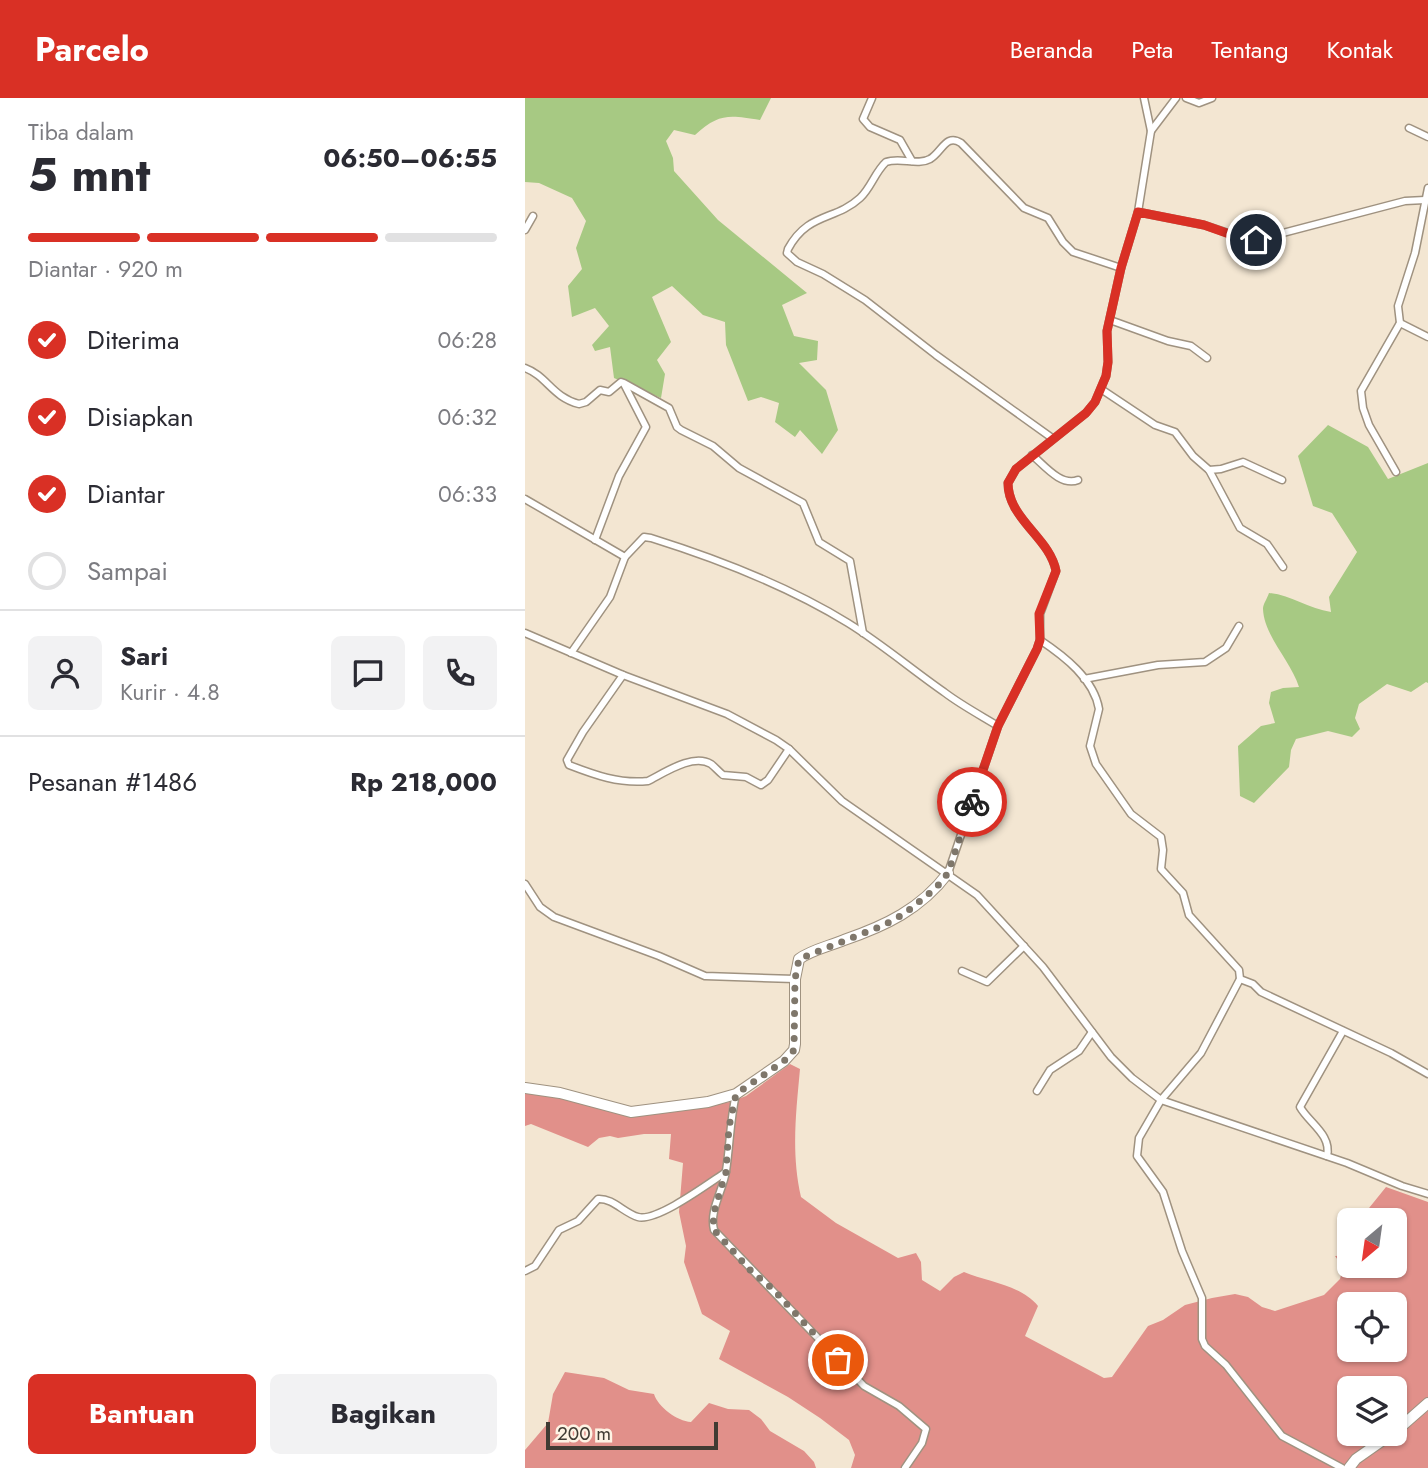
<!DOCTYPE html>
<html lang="id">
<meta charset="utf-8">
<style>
:root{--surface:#fff;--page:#f2f2f3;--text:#2b2b33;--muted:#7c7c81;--line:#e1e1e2;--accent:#d93025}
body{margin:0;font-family:Jost,sans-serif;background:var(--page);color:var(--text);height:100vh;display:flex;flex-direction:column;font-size:26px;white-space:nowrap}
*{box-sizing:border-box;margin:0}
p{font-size:23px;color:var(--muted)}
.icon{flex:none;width:38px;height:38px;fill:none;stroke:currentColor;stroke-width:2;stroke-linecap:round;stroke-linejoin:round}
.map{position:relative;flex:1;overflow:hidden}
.panel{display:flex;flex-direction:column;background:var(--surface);width:525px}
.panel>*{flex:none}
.needle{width:46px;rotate:209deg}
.buttons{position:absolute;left:812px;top:1110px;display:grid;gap:14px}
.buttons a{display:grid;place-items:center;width:70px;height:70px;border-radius:10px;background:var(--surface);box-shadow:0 2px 5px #0004;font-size:35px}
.scale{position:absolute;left:21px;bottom:18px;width:172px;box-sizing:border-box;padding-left:7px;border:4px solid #403b33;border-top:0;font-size:19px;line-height:24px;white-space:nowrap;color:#403b33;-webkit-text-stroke:5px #fef3e4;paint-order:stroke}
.pin{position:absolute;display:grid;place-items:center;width:60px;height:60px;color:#fff;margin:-30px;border:4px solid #fff;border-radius:50%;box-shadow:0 2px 7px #0007}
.courier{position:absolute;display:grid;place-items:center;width:70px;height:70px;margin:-35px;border:5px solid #d93025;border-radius:50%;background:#fff;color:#222;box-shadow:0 2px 9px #0007}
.headline em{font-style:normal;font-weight:700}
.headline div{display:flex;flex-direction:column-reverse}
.headline{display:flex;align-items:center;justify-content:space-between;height:119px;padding:0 28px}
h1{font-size:46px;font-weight:700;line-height:52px}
.bar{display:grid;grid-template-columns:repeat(4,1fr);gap:10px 7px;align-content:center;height:84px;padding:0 28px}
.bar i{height:9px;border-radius:5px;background:var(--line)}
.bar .on{background:var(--accent)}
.bar p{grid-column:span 4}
.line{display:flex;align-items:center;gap:18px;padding:0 28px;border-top:2px solid var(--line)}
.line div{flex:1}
.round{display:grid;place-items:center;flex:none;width:74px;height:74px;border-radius:10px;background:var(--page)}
ol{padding:0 28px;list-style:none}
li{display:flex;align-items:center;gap:21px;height:77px}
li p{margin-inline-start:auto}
li .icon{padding:7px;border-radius:50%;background:var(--accent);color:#fff;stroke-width:4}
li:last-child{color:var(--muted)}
li i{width:38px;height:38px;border:4px solid var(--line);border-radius:50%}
.cta{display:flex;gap:14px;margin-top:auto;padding:14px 28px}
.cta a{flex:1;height:80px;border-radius:10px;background:var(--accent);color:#fff;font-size:28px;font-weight:700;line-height:80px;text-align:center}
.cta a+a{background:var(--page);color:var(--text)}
header{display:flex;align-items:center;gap:42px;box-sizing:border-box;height:98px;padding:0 35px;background:var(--accent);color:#fff}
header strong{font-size:33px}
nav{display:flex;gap:38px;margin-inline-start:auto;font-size:24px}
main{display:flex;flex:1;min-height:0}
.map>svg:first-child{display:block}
.forest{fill:#e1908a;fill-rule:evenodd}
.water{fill:#a7c983}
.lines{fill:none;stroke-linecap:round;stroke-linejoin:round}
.street-casing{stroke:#9f9280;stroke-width:9}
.secondary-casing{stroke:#9f9280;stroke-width:12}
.street{stroke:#fff;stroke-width:6}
.secondary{stroke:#fff;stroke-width:10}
.done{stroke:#7f776b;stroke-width:7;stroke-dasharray:0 12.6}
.route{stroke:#d93025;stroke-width:9}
</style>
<header>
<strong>Parcelo</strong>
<nav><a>Beranda</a><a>Peta</a><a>Tentang</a><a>Kontak</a></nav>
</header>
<main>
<section class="panel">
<div class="headline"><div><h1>5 mnt</h1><p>Tiba dalam</p></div><em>06:50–06:55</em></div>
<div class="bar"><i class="on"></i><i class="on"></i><i class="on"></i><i></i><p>Diantar · 920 m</p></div>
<ol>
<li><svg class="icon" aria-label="check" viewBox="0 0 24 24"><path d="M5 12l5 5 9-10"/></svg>Diterima<p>06:28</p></li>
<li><svg class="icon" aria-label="check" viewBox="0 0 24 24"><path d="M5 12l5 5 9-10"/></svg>Disiapkan<p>06:32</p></li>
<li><svg class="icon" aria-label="check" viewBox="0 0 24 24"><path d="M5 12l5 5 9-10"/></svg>Diantar<p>06:33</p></li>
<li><i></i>Sampai</li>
</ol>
<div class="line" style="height:126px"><a class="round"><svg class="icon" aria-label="person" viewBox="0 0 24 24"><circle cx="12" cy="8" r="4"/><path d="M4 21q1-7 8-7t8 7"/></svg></a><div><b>Sari</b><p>Kurir · 4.8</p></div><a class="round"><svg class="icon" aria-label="chat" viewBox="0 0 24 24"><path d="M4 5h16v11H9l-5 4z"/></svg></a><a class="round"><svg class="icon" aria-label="phone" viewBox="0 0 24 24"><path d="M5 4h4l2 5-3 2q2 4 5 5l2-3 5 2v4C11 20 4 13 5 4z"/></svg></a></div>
<div class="line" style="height:91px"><div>Pesanan #1486</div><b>Rp 218,000</b></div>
<div class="cta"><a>Bantuan</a><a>Bagikan</a></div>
</section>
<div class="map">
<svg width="903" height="1370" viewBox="0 0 903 1370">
<rect width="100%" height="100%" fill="#f3e6d2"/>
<g class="forest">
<path d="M265 966 275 971C271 1015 266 1055 276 1099L311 1125 373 1160 391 1155 396 1164 397 1182 415 1193 429 1179 439 1174C463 1184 496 1187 513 1208L500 1238 579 1280 587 1279 623 1228 638 1222 660 1207 687 1200 710 1196 723 1199 737 1209 750 1213 799 1197 815 1181 818 1169 810 1158 824 1157V1167H870V1122H844L840 1115 861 1089 903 1104V1370H326L330 1357 324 1342 295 1320 263 1299 194 1261 205 1233 177 1216 159 1164 161 1148 154 1114 158 1065 144 1061 146 1036H119L93 1040 85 1038 74 1040 63 1049 6 1026 0 1028V994L35 998 105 1016 205 1004 221 998ZM824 1206H870V1251H824ZM824 1290H870V1335H824Z"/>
<path d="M40 1274 79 1280 104 1292 129 1296C133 1309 152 1323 166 1324L184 1305 203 1311 224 1312 236 1321 245 1333 279 1353 289 1364 291 1370H0V1352L23 1325 28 1296Z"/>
</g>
<g class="water">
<path d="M0 0H246L235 22C204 17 194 15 170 37L149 32 141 43 148 60 149 73 193 122 282 195 257 207 269 238 293 243 292 262 274 265 301 292 313 332 297 356 275 332 270 339 250 324 254 305 236 299 223 303 201 247 200 224 178 217 147 188 127 199 146 244 132 262 140 276 136 300 89 280 85 249 70 253 67 247 84 228 70 210 47 219 43 188 57 171 51 150 61 123 47 100 14 85 0 84Z"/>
<path d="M803 327 843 349 863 381 903 365V585L901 584 886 594 862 586 834 606 830 620 835 631 827 639 803 633 771 641 766 652 764 669 729 705 715 698 713 648 736 628 750 625 744 605 746 594 758 590 774 589C766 563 739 538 738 511 738 506 742 501 744 495 766 497 784 511 806 514L804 499 832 454 807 415 788 408 773 358Z"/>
</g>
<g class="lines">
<defs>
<g id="street">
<path d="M347 0 338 21 345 29 375 42 387 63"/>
<path d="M661 0 674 5 687 0"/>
<path d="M884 30 903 39"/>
<path d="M626 33 651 0"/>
<path d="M613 114 679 127 727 143 880 103 900 102"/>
<path d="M0 132 8 118"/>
<path d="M585 222 643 243 666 248 682 260"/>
<path d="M875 225 903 239"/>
<path d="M0 270C22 278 27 299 54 306L61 304 75 292 84 294 96 284 99 285 144 310 152 329 156 332 188 348 214 370 278 405 294 444 325 463 338 535"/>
<path d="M576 291 630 327 650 334 668 358 684 372 715 430 742 446 758 469"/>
<path d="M527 340 411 257 340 202 298 176 272 164 262 155 263 151C283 114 310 123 335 100 346 90 350 74 361 64 376 59 392 68 405 61 417 54 421 35 436 45L499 110 523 120 538 144 548 154 596 170"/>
<path d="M507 357C519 367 536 389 553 382"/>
<path d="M684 372 696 371 718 364 757 382"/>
<path d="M871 374 844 327 838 310 836 293 875 225 873 208 890 155 903 90"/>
<path d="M0 401 100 459"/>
<path d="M70 442 94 378 121 329 99 286"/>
<path d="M0 535 98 577 202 616 251 642 264 651 317 703 452 797 518 869 586 959 607 980 636 1002 822 1065 877 1088 903 1096"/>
<path d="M515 542C539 558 569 581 574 611L565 648 571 666 606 716 636 739 638 752 636 771 658 795 664 817 714 872 715 881 676 955 636 1002 614 1040 612 1058 638 1094 657 1153 677 1200V1241L680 1248 701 1267 757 1338 817 1370"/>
<path d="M46 555 85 499 100 459 119 439 126 440C193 461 263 488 323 525 357 546 386 571 419 594 436 607 455 617 473 628"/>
<path d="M98 577 58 634 42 662 44 667C70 677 94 686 123 683 139 675 168 655 186 666 190 669 194 674 198 677L221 679 236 687 243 682 264 651"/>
<path d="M559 581 633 567 680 564 701 550 714 528"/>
<path d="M423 775 473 628 512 551 515 542V516L531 473C525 440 483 421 483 385L491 371 561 315 570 304 581 278 583 264 582 233 596 170 613 114 626 33 619 0"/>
<path d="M0 786 15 809 29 819 134 858 180 878 270 881"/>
<path d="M437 873 462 884 499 848"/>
<path d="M715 881 728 886 736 894 866 955 903 976"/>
<path d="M512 993 525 972 554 953 567 934"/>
<path d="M211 996C205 1022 205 1047 201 1073 198 1093 184 1112 189 1132L339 1288 374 1308 401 1331 397 1345 380 1370"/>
<path d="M802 1058C807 1037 784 1025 775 1009L818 933"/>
<path d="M0 1173 10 1168 34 1132 53 1123 73 1101C88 1100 99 1115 113 1119 132 1124 184 1085 201 1074"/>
</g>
<g id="secondary">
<path d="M0 990 35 995 106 1014 183 1004 211 996 259 963 269 952 270 946V881L274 861C286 852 305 848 319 842 360 828 396 811 423 775"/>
<path d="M870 1334 903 1305"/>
<path d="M824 1370 831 1361 868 1335"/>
</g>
</defs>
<use href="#street" class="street-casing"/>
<use href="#secondary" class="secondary-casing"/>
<use href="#street" class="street"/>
<use href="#secondary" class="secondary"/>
</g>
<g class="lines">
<path class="done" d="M313 1262 248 1191 227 1174 189 1132 188 1117 201 1074 204 1029 211 996 259 963 269 952 270 881 274 861 359 827 379 816 411 790 423 775 447 704"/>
<path class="route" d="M447 704 473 628 512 551 515 542 514 516 531 473C525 440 483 421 483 385L491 371 561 315 570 304 581 278 583 264 582 233 596 170 613 114 679 127 721 142H731"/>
</g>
</svg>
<div class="buttons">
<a><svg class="needle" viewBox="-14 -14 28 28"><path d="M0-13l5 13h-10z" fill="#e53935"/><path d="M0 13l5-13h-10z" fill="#7c7c81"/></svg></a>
<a><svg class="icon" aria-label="locate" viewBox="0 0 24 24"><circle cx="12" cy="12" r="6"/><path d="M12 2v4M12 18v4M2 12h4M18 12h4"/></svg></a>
<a><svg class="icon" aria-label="layers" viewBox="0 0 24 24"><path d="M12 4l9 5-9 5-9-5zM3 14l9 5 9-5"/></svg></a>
</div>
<div class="scale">200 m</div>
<div class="pin" style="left:313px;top:1262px;background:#ea580c"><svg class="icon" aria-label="bag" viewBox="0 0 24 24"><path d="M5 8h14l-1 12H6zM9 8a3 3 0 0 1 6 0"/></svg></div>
<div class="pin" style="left:731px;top:142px;background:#1f2937"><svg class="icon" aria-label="home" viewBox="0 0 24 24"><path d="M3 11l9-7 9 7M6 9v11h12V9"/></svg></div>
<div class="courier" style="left:447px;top:704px"><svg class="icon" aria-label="bike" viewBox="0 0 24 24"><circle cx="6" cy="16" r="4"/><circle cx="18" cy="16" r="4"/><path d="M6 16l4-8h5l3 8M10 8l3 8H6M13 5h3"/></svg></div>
</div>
</main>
